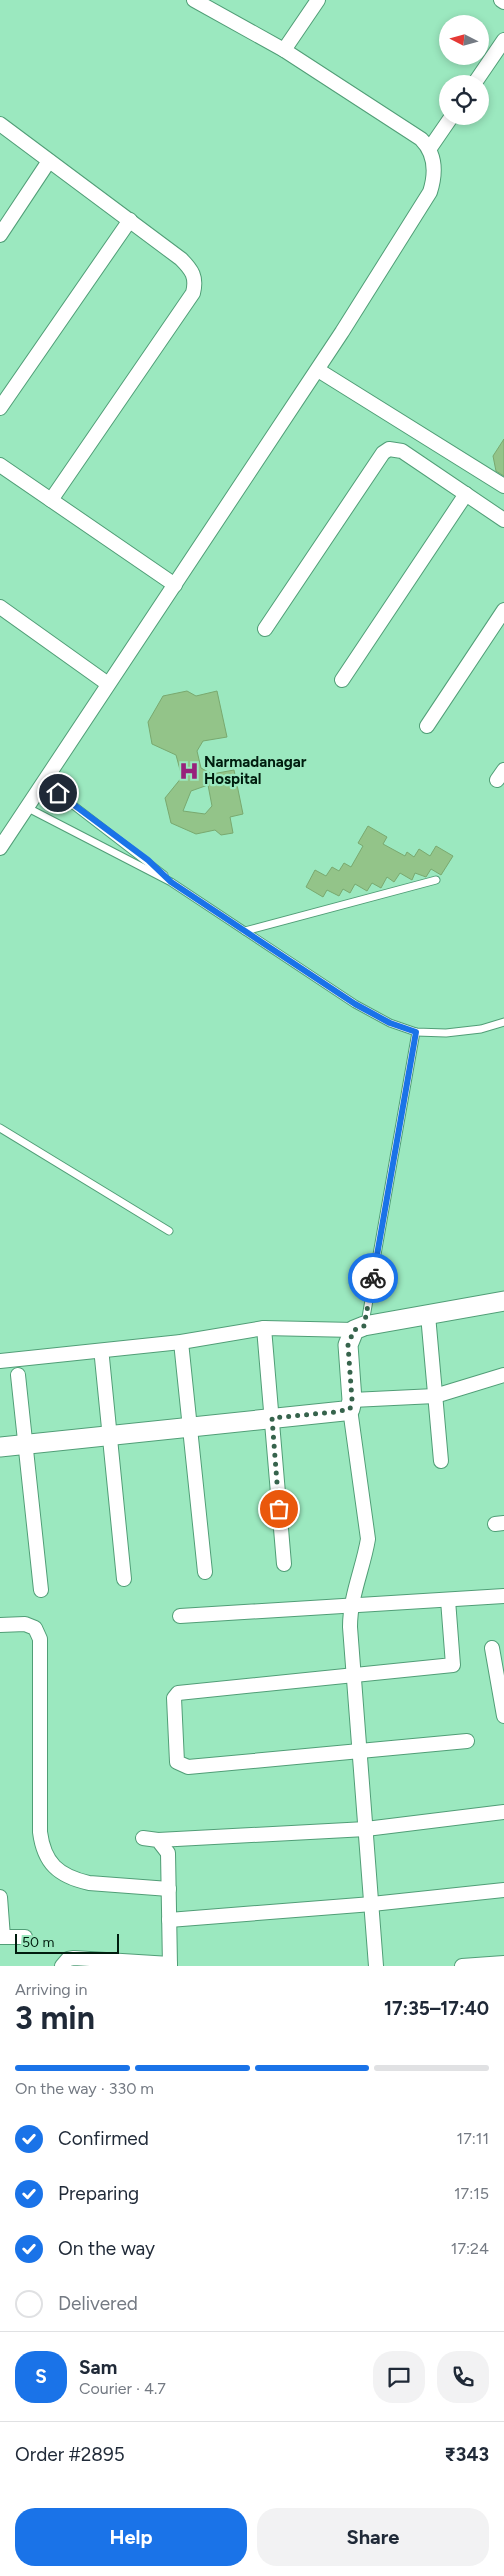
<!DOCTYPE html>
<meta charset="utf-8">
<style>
:root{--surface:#fff;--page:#f2f2f3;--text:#1f2937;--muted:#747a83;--line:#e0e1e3;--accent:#1a73e8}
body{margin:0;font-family:Figtree,sans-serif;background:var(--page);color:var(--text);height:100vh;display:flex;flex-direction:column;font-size:19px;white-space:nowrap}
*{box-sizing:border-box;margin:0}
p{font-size:16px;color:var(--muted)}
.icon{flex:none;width:28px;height:28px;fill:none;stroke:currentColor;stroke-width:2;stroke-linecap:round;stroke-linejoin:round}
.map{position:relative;height:1966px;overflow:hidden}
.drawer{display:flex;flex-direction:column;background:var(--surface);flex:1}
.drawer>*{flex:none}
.needle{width:32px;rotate:276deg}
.fabs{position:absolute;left:439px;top:15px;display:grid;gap:10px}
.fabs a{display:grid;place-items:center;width:50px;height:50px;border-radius:50%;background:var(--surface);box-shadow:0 2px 8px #0003;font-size:25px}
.scale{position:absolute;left:15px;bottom:12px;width:104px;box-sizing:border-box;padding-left:5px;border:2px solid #001c0e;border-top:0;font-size:14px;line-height:18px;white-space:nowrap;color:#001c0e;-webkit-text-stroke:4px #9be8bf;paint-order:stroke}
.pin{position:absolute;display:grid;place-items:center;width:42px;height:42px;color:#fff;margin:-21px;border:2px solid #fff;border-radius:50%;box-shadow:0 1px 5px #0007}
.courier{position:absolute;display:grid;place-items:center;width:50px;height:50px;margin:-25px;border:4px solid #1a73e8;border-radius:50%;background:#fff;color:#222;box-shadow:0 1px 6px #0007}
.overview em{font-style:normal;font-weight:700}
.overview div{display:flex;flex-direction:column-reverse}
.overview{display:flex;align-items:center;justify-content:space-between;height:85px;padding:0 15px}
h1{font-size:32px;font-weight:700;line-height:38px}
.bar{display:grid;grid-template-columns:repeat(4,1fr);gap:8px 5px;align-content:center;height:60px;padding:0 15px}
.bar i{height:6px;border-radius:4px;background:var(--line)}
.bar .current{background:var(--accent)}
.bar p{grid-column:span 4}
.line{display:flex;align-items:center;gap:12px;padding:0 15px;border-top:1px solid var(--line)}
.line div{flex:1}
.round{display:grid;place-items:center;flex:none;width:52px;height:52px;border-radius:20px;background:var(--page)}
ol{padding:0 15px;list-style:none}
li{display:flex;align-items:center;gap:15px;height:55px}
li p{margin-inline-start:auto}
li .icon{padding:5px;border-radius:50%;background:var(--accent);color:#fff;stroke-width:4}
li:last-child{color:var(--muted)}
li i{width:28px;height:28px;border:2px solid var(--line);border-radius:50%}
.button{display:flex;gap:10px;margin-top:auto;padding:10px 15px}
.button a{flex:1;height:58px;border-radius:20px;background:var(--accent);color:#fff;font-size:20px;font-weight:700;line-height:58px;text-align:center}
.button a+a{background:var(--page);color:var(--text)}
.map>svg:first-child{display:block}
.building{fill:#93c489;stroke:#79a96f;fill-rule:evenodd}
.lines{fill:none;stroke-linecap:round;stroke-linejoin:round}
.lane-casing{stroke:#519e77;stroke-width:9}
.street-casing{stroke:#519e77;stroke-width:16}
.secondary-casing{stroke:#519e77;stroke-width:21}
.lane{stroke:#fff;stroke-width:7}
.street{stroke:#fff;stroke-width:14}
.secondary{stroke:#fff;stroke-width:19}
.done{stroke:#36634c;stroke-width:5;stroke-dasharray:0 9}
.route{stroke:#1a73e8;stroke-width:6}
.labels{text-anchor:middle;stroke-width:4.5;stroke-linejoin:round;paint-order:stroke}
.poi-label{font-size:15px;font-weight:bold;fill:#001c0e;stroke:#9be8bf;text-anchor:start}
</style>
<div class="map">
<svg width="504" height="1966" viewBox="0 0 504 1966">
<rect width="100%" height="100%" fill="#9be8bf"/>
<g class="building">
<path d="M504 439V476L496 471 493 456Z"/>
<path d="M187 691 196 696 217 691 227 737 203 741 197 751 201 768 212 774 234 770 243 814 230 817 233 833 221 835 215 830 196 834 171 823 165 798 182 777 176 755 152 744 148 722 163 696ZM208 785 212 806 205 814 183 811 191 791Z"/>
<path d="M368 826 387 837 383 844 405 856 407 852 414 857 419 849 430 856 436 846 453 856 441 875 431 869 426 877 415 873 412 880 400 873 394 882 387 877 381 888 372 883 367 891 355 884 350 893 343 889 339 896 327 890 323 897 306 887 315 870 326 876 332 867 339 871 344 863 351 867 363 846 358 843Z"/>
</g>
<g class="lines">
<defs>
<g id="lane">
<path d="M43 782 164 875"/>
<path d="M26 807 171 882 355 1004 390 1023 416 1032 446 1033 481 1029 504 1022"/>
<path d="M245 931 436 880"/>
<path d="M0 1128 169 1231"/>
<path d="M365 1323 416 1032"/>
</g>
<g id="street">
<path d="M501 0 504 2"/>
<path d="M284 50 318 0"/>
<path d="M474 84 504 40"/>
<path d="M0 124 181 259C192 270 197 277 193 293L51 500"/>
<path d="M430 148 452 116"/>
<path d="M0 235 49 161"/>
<path d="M318 370 504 486"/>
<path d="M0 408 130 220"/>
<path d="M0 465 175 585"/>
<path d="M0 607 108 684"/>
<path d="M265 629 383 453 389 449 402 451 504 520"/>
<path d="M342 680 466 494"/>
<path d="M427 726 504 610"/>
<path d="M497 780 504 770"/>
<path d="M0 848 342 332 430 192C436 173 436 154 421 139L284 50 194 0"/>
<path d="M428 1315 441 1461"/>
<path d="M264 1328 284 1564"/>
<path d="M181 1342 205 1572"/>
<path d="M102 1358 124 1579"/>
<path d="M0 1361 181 1342 264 1328 354 1330"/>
<path d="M18 1375 41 1590"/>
<path d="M352 1400 435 1396 504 1375"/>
<path d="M350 1409 368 1539C363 1569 350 1596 350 1627L376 1966"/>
<path d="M495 1524 504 1523"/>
<path d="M448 1600 453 1665 178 1693 174 1698 177 1762 188 1767 467 1741"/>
<path d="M180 1616 504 1596"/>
<path d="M0 1625 25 1624 35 1628 40 1639V1832C44 1863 58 1876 89 1883L169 1889"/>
<path d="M492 1648 504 1716"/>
<path d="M143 1838 158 1840 168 1853 170 1966"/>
<path d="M158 1840 366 1829 504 1812"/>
<path d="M0 1897 3 1937"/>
<path d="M169 1920 372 1904 504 1890"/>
<path d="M0 1937H25"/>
<path d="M62 1966 68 1959 74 1958 170 1964"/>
<path d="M462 1966 504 1963"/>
</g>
<path id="secondary" d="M0 1447 344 1411 350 1409 352 1400 348 1345 354 1330 364 1326 504 1301"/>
</defs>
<use href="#lane" class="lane-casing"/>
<use href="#street" class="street-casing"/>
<use href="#secondary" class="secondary-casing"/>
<use href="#lane" class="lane"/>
<use href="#street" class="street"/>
<use href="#secondary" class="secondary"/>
</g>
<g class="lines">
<path class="done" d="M279 1509 272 1418 335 1412 350 1409 352 1400 348 1345 354 1330 364 1326 373 1278"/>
<path class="route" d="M58 793 148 860 171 882 355 1004 390 1023 416 1032 373 1278"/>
</g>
<defs>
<symbol id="hospital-bare" viewBox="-9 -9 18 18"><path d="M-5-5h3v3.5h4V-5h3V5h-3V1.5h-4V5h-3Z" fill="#98217b" stroke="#9be8bf" stroke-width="2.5" paint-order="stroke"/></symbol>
</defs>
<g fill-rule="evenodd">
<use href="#hospital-bare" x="175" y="757" width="28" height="28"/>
</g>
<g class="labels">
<g class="poi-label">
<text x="204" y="767">Narmadanagar<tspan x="204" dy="17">Hospital</tspan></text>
</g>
</g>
</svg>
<div class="fabs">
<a><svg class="needle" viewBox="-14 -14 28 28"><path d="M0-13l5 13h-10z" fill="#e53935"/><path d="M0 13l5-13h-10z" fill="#747a83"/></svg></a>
<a><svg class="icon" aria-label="locate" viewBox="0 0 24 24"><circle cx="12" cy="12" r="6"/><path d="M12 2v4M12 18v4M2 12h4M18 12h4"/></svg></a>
</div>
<div class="scale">50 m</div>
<div class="pin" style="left:279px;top:1509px;background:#ea580c"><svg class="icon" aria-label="bag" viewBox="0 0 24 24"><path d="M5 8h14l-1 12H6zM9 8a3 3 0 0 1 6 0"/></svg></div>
<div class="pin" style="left:58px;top:793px;background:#1f2937"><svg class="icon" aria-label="home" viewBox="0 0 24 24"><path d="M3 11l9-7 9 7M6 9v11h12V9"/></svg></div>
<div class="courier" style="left:373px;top:1278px"><svg class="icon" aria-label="bike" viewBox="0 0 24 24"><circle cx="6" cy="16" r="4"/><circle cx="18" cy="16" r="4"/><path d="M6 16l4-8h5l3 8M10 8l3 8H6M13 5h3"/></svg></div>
</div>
<section class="drawer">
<div class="overview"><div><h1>3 min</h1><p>Arriving in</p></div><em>17:35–17:40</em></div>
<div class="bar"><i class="current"></i><i class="current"></i><i class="current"></i><i></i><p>On the way · 330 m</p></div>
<ol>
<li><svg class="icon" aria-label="check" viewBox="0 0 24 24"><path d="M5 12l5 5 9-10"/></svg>Confirmed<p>17:11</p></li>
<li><svg class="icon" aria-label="check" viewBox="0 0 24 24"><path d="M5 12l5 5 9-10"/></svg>Preparing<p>17:15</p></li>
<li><svg class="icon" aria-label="check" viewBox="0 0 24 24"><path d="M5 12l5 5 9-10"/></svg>On the way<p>17:24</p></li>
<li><i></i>Delivered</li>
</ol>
<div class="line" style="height:90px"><b class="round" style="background:var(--accent);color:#fff">S</b><div><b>Sam</b><p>Courier · 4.7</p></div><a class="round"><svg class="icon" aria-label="chat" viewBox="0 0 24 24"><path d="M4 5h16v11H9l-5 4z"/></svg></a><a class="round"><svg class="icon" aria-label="phone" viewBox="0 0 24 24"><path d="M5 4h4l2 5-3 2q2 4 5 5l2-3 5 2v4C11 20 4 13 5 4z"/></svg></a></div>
<div class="line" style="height:65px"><div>Order #2895</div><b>₹343</b></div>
<div class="button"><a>Help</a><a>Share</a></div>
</section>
